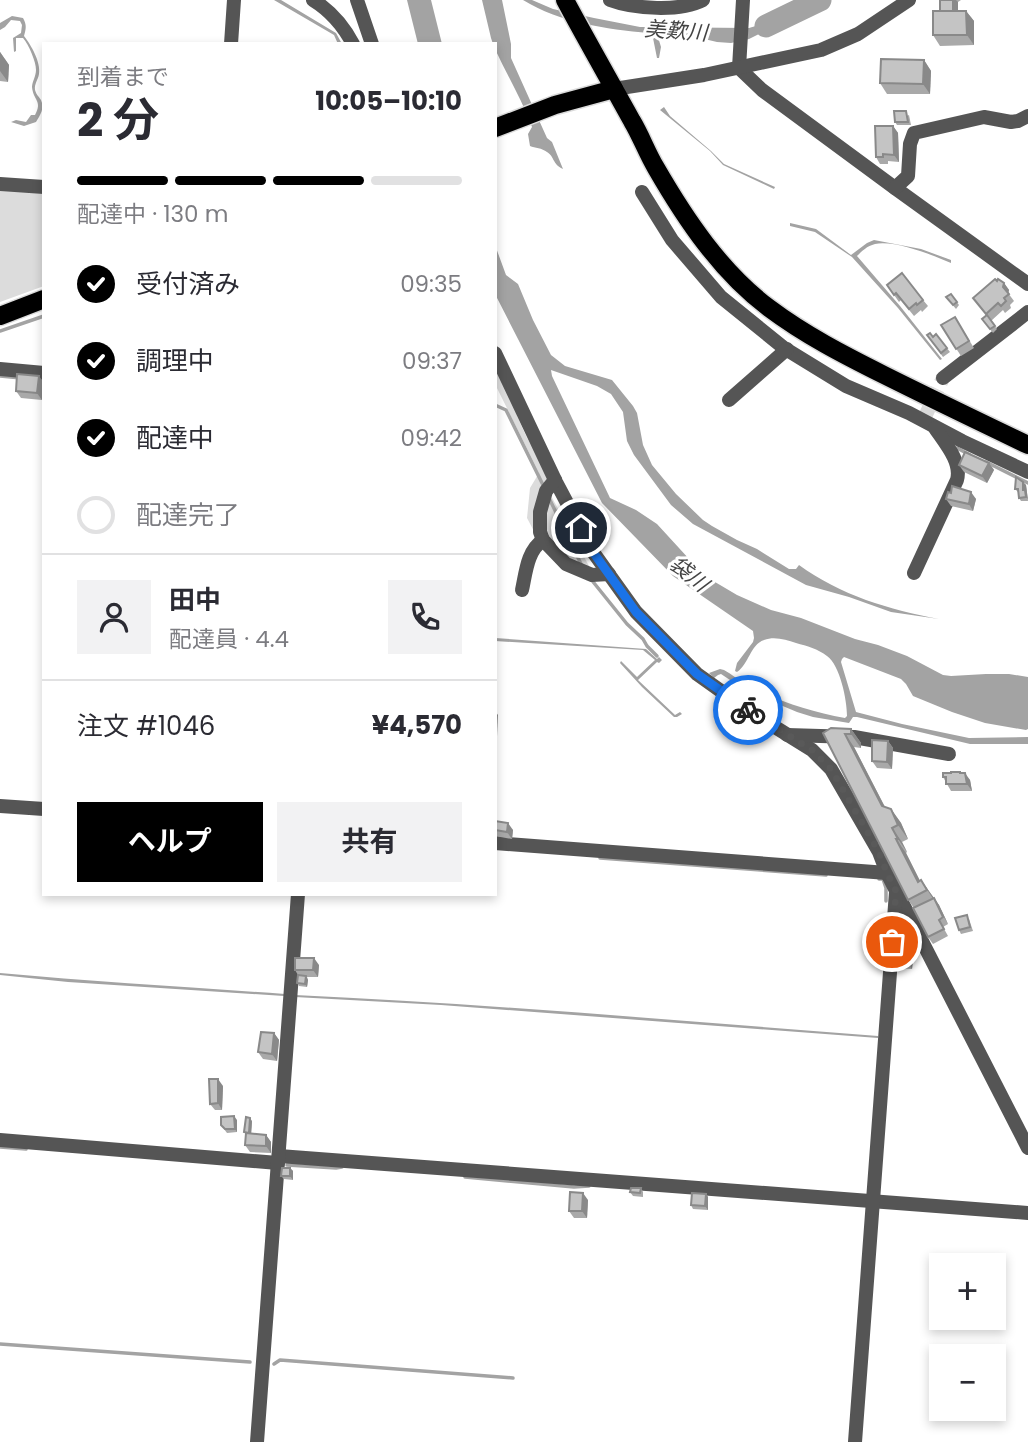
<!DOCTYPE html>
<html lang="ja">
<meta charset="utf-8">
<style>
:root{--surface:#fff;--page:#f2f2f3;--text:#2b2b33;--muted:#7c7c81;--line:#e1e1e2;--accent:#000}
body{margin:0;font-family:Poppins,"Noto Sans JP",sans-serif;background:var(--page);color:var(--text);height:100vh;display:flex;flex-direction:column;font-size:26px;white-space:nowrap}
*{box-sizing:border-box;margin:0}
p{font-size:23px;color:var(--muted)}
.icon{flex:none;width:38px;height:38px;fill:none;stroke:currentColor;stroke-width:2;stroke-linecap:round;stroke-linejoin:round}
.map{position:relative;flex:1;overflow:hidden}
.side{position:absolute;left:42px;top:42px;width:455px;height:854px;display:flex;flex-direction:column;background:var(--surface);border-radius:0px;box-shadow:0 4px 10px #0003}
.side>*{flex:none}
.fabs{position:absolute;left:929px;top:1253px;display:grid;gap:14px}
.fabs a{display:grid;place-items:center;width:77px;height:77px;border-radius:0px;background:var(--surface);box-shadow:0 4px 10px #0003;font-size:35px}
.pin{position:absolute;display:grid;place-items:center;width:60px;height:60px;color:#fff;margin:-30px;border:4px solid #fff;border-radius:50%;box-shadow:0 2px 7px #0007}
.courier{position:absolute;display:grid;place-items:center;width:70px;height:70px;margin:-35px;border:5px solid #1a73e8;border-radius:50%;background:#fff;color:#222;box-shadow:0 2px 9px #0007}
.headline em{font-style:normal;font-weight:700}
.headline div{display:flex;flex-direction:column-reverse}
.headline{display:flex;align-items:center;justify-content:space-between;height:119px;padding:0 35px}
h1{font-size:46px;font-weight:700;line-height:52px}
.bar{display:grid;grid-template-columns:repeat(4,1fr);gap:10px 7px;align-content:center;height:84px;padding:0 35px}
.bar i{height:9px;border-radius:5px;background:var(--line)}
.bar .on{background:var(--accent)}
.bar p{grid-column:span 4}
.line{display:flex;align-items:center;gap:18px;padding:0 35px;border-top:2px solid var(--line)}
.line div{flex:1}
.round{display:grid;place-items:center;flex:none;width:74px;height:74px;border-radius:0px;background:var(--page)}
ol{padding:0 35px;list-style:none}
li{display:flex;align-items:center;gap:21px;height:77px}
li p{margin-inline-start:auto}
li .icon{padding:7px;border-radius:50%;background:var(--accent);color:#fff;stroke-width:4}
li:last-child{color:var(--muted)}
li i{width:38px;height:38px;border:4px solid var(--line);border-radius:50%}
.button{display:flex;gap:14px;margin-top:auto;padding:14px 35px}
.button a{flex:1;height:80px;border-radius:0px;background:var(--accent);color:#fff;font-size:28px;font-weight:700;line-height:80px;text-align:center}
.button a+a{background:var(--page);color:var(--text)}
.map>svg:first-child{display:block}
.green{fill:#dcdcdc}
.water{fill:#a3a3a3}
.lines{fill:none;stroke-linecap:round;stroke-linejoin:round}
.stream{stroke:#a3a3a3;stroke-width:3.5}
.river{stroke:#a3a3a3;stroke-width:23}
.minor-tunnel{stroke:#d9d9d9;stroke-width:14;stroke-dasharray:14 7;stroke-linecap:butt}
.major-casing{stroke:#dbdbdb;stroke-width:21}
.minor{stroke:#555;stroke-width:14}
.major{stroke:#000;stroke-width:18}
.wall{fill:#a9a9a9}
.shaded-wall{fill:#898989}
.building{fill:#c4c4c4;stroke:#898989;stroke-width:2}
.done{stroke:#595959;stroke-width:7;stroke-dasharray:0 12.6}
.route{stroke:#1a73e8;stroke-width:9}
.labels{text-anchor:middle;stroke-width:6;stroke-linejoin:round;paint-order:stroke}
.water-label{font-size:21px;font-style:italic;fill:#444;stroke:#fff}
</style>
<div class="map">
<svg width="1028" height="1442" viewBox="0 0 1028 1442">
<rect width="100%" height="100%" fill="#fff"/>
<g class="green">
<path d="M0 187 44 190V286L0 302Z"/>
<path d="M495 361 516 407 517 416 527 438 551 478 537 537 527 518 530 488 539 473 495 384Z"/>
<path d="M549 492 589 566 588 570 572 565 547 539 544 515Z"/>
</g>
<g class="water">
<path d="M274 0H281L336 33 342 44H338L334 35Z"/>
<path d="M407 0H431L442 44H418Z"/>
<path d="M482 0H502L511 44V58L547 138 552 142 563 169C552 164 555 157 547 152 542 148 535 148 530 146L528 134 532 127C522 100 507 75 495 49V44H493L491 38Z"/>
<path d="M523 0H532L553 9 594 18 640 27 749 28 759 25 791 10 795 16 749 39 731 43 717 42 679 33 660 34 658 37 661 47 659 58H657L653 38 649 33C606 29 560 23 523 0Z"/>
<path d="M12 16 23 18C27 25 26 29 24 36 31 45 41 62 39 74 38 80 34 84 35 90 37 96 38 95 41 100 45 109 40 115 36 122L24 126 11 122 16 120 26 122 31 115H35C43 101 33 100 32 87 32 82 36 76 36 70 36 62 29 45 23 38H16V51L14 52 13 38 21 33 22 25 20 21 11 20 5 27 0 30V23Z"/>
<path d="M664 107 670 116 711 151 724 164 775 187 774 189 723 165 710 151 660 110Z"/>
<path d="M790 223 816 229 851 255 867 243 874 240 921 249 951 260V263C932 255 895 240 875 244 867 246 862 251 857 256L900 306 942 359 940 360 898 308 852 257 815 232 790 226Z"/>
<path d="M495 245 506 275 518 284 533 320 551 355 565 366 612 380 633 406 637 413 643 445 652 465 676 494 703 520 712 526 737 540 757 549 789 569H796L799 565C840 595 890 610 939 619L891 612 849 597 806 585 693 524 671 505 634 455 627 441 623 412 611 394 597 386 551 370 552 376 610 498 636 510 657 524 701 572 715 582 737 595 771 610 801 618 855 639 878 645 907 656 943 675 951 676 986 674H1009L1028 677V729L1026 730 985 723 952 712 913 696 906 684 901 679 844 657 842 659 841 662 856 712 902 724 969 738 1028 737V744H970L857 717H853L849 723 813 717 797 712 745 690 721 674 718 675 714 678 709 673 720 669 724 670C732 674 739 681 747 685 778 701 811 712 845 718L847 716C847 700 840 665 827 656 818 649 807 646 796 643 786 640 775 636 764 640 750 645 749 664 737 672L735 671 737 663 753 642 754 638 753 631 673 576 602 503 495 294Z"/>
<path d="M495 638 646 649 657 659 659 657 662 660 659 663 657 662 638 680 675 715 680 712 682 714 677 717H674L642 687 620 663 621 661 637 677 655 660 643 650 495 641Z"/>
<path d="M0 973C95 982 190 987 285 994L284 996 68 982 0 975Z"/>
<path d="M295 995C489 1004 683 1021 878 1036V1038L441 1005 295 997Z"/>
</g>
<g class="lines">
<g class="stream">
<path d="M0 331 44 316"/>
<path d="M0 376 21 378"/>
<path d="M495 405 506 410 544 487"/>
<path d="M957 448 970 455"/>
<path d="M986 462 1028 483"/>
<path d="M549 498 582 566"/>
<path d="M590 578 627 624 643 639 647 646 657 656"/>
<path d="M600 858 826 875"/>
<path d="M879 879H883L886 888V901"/>
<path d="M0 1147 26 1149"/>
<path d="M287 1165 336 1168 342 1167"/>
<path d="M465 1177 574 1187 589 1186"/>
<path d="M0 1344 250 1362"/>
<path d="M274 1364 280 1360 513 1378"/>
</g>
<path class="river" d="M766 26 820 0"/>
<path class="minor-tunnel" d="M923 421 943 378"/>
<defs>
<g id="major">
<path d="M565 0C587 41 610 81 632 121 641 136 647 153 656 168 686 220 721 272 769 308 805 335 844 355 884 375 932 399 980 422 1028 445"/>
<path d="M495 128 555 105 614 89"/>
<path d="M0 316 44 299"/>
</g>
</defs>
<use href="#major" class="major-casing"/>
<g class="minor">
<path d="M313 0C331 11 343 25 353 44"/>
<path d="M357 0 372 44"/>
<path d="M610 0C634 9 680 12 703 0"/>
<path d="M743 0 739 68 762 90 895 188 1028 284"/>
<path d="M231 44 234 0"/>
<path d="M614 89 704 75 821 50 858 34 909 0"/>
<path d="M0 184 44 187"/>
<path d="M895 188 908 176 910 144 914 133 984 117 1011 122 1018 121 1028 116"/>
<path d="M642 192 672 240 721 297 784 348 846 386 909 413 962 441 1028 472"/>
<path d="M495 353 556 482 593 552 636 612 697 674 749 711 812 750 831 769 879 852 887 873 1028 1148"/>
<path d="M0 369 44 373"/>
<path d="M943 378 1028 312"/>
<path d="M729 400 787 349"/>
<path d="M555 480 546 491 540 512V532L543 540 566 564 592 575 609 574"/>
<path d="M914 573 957 480C962 462 945 443 935 428"/>
<path d="M522 590C526 572 527 551 543 540"/>
<path d="M787 735 854 737 949 754"/>
<path d="M0 806 44 809"/>
<path d="M495 843 887 873"/>
<path d="M0 1140 278 1163"/>
<path d="M279 1156 1028 1213"/>
<path d="M257 1442 298 894"/>
<path d="M855 1442 896 892"/>
</g>
<use href="#major" class="major"/>
</g>
<g class="wall">
<path d="M940 0H961L958 2V11H966L974 21V45L940 46 933 35 940 11Z"/>
<path d="M0 52 9 65 8 82 0 81Z"/>
<path d="M924 60 931 71 930 94H887L880 83Z"/>
<path d="M909 115 911 125H897L895 122Z"/>
<path d="M893 126 898 133 899 162 888 161V164H880L876 157Z"/>
<path d="M997 281 1004 283 1009 290 1008 293 1014 301 1010 305 1011 308 1005 313 1003 310 991 321 988 317 997 329 993 333 982 319 987 316 973 298Z"/>
<path d="M887 285 923 300 928 306 922 312 921 310 914 316 901 300 899 302Z"/>
<path d="M951 294 959 305 956 309 946 297Z"/>
<path d="M959 324 974 348 961 356 941 325Z"/>
<path d="M936 334 950 352 943 357 927 335 933 337Z"/>
<path d="M44 383 42 400 21 398 16 391Z"/>
<path d="M989 463 994 470 987 483 964 472 959 465Z"/>
<path d="M1023 482 1026 485 1028 501H1021L1019 498V493L1015 489Z"/>
<path d="M963 489 976 499 973 511 951 506 946 499 951 493Z"/>
<path d="M851 729 861 743V748L854 747 885 807 891 809 901 823 908 839 902 842 907 852 906 853 920 881 921 880 931 894 939 905 948 924 943 927 948 936 933 944 928 937 914 908 908 900 823 733Z"/>
<path d="M888 741 893 748 892 769 877 768 872 761Z"/>
<path d="M961 773 970 780 972 791H951L943 777Z"/>
<path d="M495 821 513 830 512 839 495 836Z"/>
<path d="M969 919 973 931 961 934 959 930Z"/>
<path d="M914 951 912 969 897 968 893 961Z"/>
<path d="M319 965 318 977H307L308 980 307 987 299 986 297 983 298 975 295 970Z"/>
<path d="M274 1033 279 1040 277 1061 263 1059 258 1052Z"/>
<path d="M223 1086 222 1110H215L210 1104Z"/>
<path d="M237 1120V1132L227 1133 221 1125Z"/>
<path d="M252 1121 251 1134 266 1135 271 1142V1153L250 1152 245 1145 246 1135 244 1132Z"/>
<path d="M290 1168 293 1171V1180L284 1179 281 1176Z"/>
<path d="M641 1188 643 1192V1197L633 1196 630 1192Z"/>
<path d="M706 1194 708 1197V1210L693 1209 691 1205Z"/>
<path d="M588 1200 587 1218H574L569 1211Z"/>
</g>
<g class="shaded-wall">
<path d="M953 0H956L958 2V19L953 12Z"/>
<path d="M966 11 974 21V45L967 35Z"/>
<path d="M0 52 9 65 8 82 0 71Z"/>
<path d="M924 60 931 71 930 94 923 84Z"/>
<path d="M893 126 898 133 899 162 894 155Z"/>
<path d="M1004 283 1009 290 1008 294 1003 287Z"/>
<path d="M39 376 44 383 42 400 37 393Z"/>
<path d="M989 463 994 470 987 483 982 476Z"/>
<path d="M1023 482 1026 485 1028 500 1023 490Z"/>
<path d="M971 492 976 499 973 511 969 504Z"/>
<path d="M495 612 497 615 496 635 495 634Z"/>
<path d="M495 711 498 715 497 736 495 733Z"/>
<path d="M851 729 861 743V748L851 734Z"/>
<path d="M845 734 854 747 891 819 882 806Z"/>
<path d="M888 741 893 748 892 769 887 762Z"/>
<path d="M965 773 970 780 972 791 967 784Z"/>
<path d="M891 809 901 823 908 839 898 825Z"/>
<path d="M508 823 513 830 512 839 507 832Z"/>
<path d="M892 828 902 842 907 852 898 839Z"/>
<path d="M896 839 906 853 925 891 918 882Z"/>
<path d="M921 880 939 905 948 924 935 902Z"/>
<path d="M909 944 914 951 912 969 908 962Z"/>
<path d="M314 958 319 965 318 977 313 970Z"/>
<path d="M306 976 308 980 307 987 305 984Z"/>
<path d="M274 1033 279 1040 277 1061 272 1054Z"/>
<path d="M218 1079 223 1086 222 1110 218 1103Z"/>
<path d="M234 1116 237 1120V1132L235 1129Z"/>
<path d="M250 1118 252 1121 251 1136 249 1133Z"/>
<path d="M266 1135 271 1142V1153L266 1146Z"/>
<path d="M290 1168 293 1171V1180L290 1176Z"/>
<path d="M583 1193 588 1200 587 1218 582 1211Z"/>
<path d="M706 1194 708 1197V1210L705 1206Z"/>
</g>
<g class="building">
<rect x="940" y="0" width="13" height="11"/>
<path d="M933 11H966L967 35H933Z"/>
<path d="M881 59 924 60 923 84 880 83Z"/>
<path d="M894 111H906L908 122H895Z"/>
<path d="M875 126H893L894 155 883 154V157H876Z"/>
<path d="M902 273 923 300 917 305 916 303 909 309 896 293 894 295 887 285Z"/>
<path d="M995 279 997 281 998 279 1004 283 1003 287 1009 294 1004 298 1006 301 1001 306 998 303 986 314 973 298Z"/>
<path d="M951 294 957 302 953 305 946 297Z"/>
<path d="M987 315 995 326 990 329 982 319Z"/>
<path d="M955 317 969 341 956 349 941 325Z"/>
<path d="M930 333 933 337 936 334 947 348 941 353 927 335Z"/>
<path d="M17 374 39 376 37 393 16 391Z"/>
<path d="M965 452 989 463 982 476 959 465Z"/>
<path d="M1016 477 1023 482V490H1025L1026 497 1019 498 1018 489H1015Z"/>
<path d="M952 486 971 492 969 504 946 499 948 492 951 493Z"/>
<path d="M831 728 851 729V734H845L882 806 891 809 898 825 892 828 898 839H896L918 882 921 880 927 890 908 900 823 733Z"/>
<path d="M872 740 888 741 887 762 872 761Z"/>
<path d="M951 772H960V773H965L967 784H946V777H943V773H951Z"/>
<path d="M495 821 508 823 507 832 495 830Z"/>
<path d="M934 898 943 917 939 920 944 929 928 937 913 908Z"/>
<path d="M967 915 970 927 959 930 955 918Z"/>
<path d="M894 943 909 944 908 962 893 961Z"/>
<path d="M295 958H314L313 970H295Z"/>
<path d="M298 975 306 976 305 984 297 983Z"/>
<path d="M261 1032 274 1033 272 1054 258 1052Z"/>
<path d="M209 1079H218V1103L210 1104Z"/>
<path d="M234 1116 235 1129H225L221 1125V1117Z"/>
<path d="M246 1117 250 1118 249 1133 244 1132Z"/>
<path d="M246 1133 266 1135V1146L245 1145Z"/>
<path d="M282 1168H290V1176H281Z"/>
<path d="M631 1188H641L640 1193 630 1192Z"/>
<path d="M570 1192 583 1193 582 1211H569Z"/>
<path d="M692 1193 706 1194 705 1206 691 1205Z"/>
</g>
<g class="lines">
<path class="done" d="M748 710 812 750 831 769 879 852 887 873 896 891 892 942"/>
<path class="route" d="M581 528 593 552 636 612 697 674 748 710"/>
</g>
<g class="labels">
<g class="water-label">
<text transform="translate(676 31) rotate(4)" y="7">美歎川</text>
<text transform="translate(689 574) rotate(39)" y="7">袋川</text>
</g>
</g>
</svg>
<div class="fabs">
<a>+</a>
<a>−</a>
</div>
<div class="pin" style="left:892px;top:942px;background:#ea580c"><svg class="icon" aria-label="bag" viewBox="0 0 24 24"><path d="M5 8h14l-1 12H6zM9 8a3 3 0 0 1 6 0"/></svg></div>
<div class="pin" style="left:581px;top:528px;background:#1f2937"><svg class="icon" aria-label="home" viewBox="0 0 24 24"><path d="M3 11l9-7 9 7M6 9v11h12V9"/></svg></div>
<div class="courier" style="left:748px;top:710px"><svg class="icon" aria-label="bike" viewBox="0 0 24 24"><circle cx="6" cy="16" r="4"/><circle cx="18" cy="16" r="4"/><path d="M6 16l4-8h5l3 8M10 8l3 8H6M13 5h3"/></svg></div>
<section class="side">
<div class="headline"><div><h1>2 分</h1><p>到着まで</p></div><em>10:05–10:10</em></div>
<div class="bar"><i class="on"></i><i class="on"></i><i class="on"></i><i></i><p>配達中 · 130 m</p></div>
<ol>
<li><svg class="icon" aria-label="check" viewBox="0 0 24 24"><path d="M5 12l5 5 9-10"/></svg>受付済み<p>09:35</p></li>
<li><svg class="icon" aria-label="check" viewBox="0 0 24 24"><path d="M5 12l5 5 9-10"/></svg>調理中<p>09:37</p></li>
<li><svg class="icon" aria-label="check" viewBox="0 0 24 24"><path d="M5 12l5 5 9-10"/></svg>配達中<p>09:42</p></li>
<li><i></i>配達完了</li>
</ol>
<div class="line" style="height:126px"><a class="round"><svg class="icon" aria-label="person" viewBox="0 0 24 24"><circle cx="12" cy="8" r="4"/><path d="M4 21q1-7 8-7t8 7"/></svg></a><div><b>田中</b><p>配達員 · 4.4</p></div><a class="round"><svg class="icon" aria-label="phone" viewBox="0 0 24 24"><path d="M5 4h4l2 5-3 2q2 4 5 5l2-3 5 2v4C11 20 4 13 5 4z"/></svg></a></div>
<div class="line" style="height:91px"><div>注文 #1046</div><b>¥4,570</b></div>
<div class="button"><a>ヘルプ</a><a>共有</a></div>
</section>
</div>
